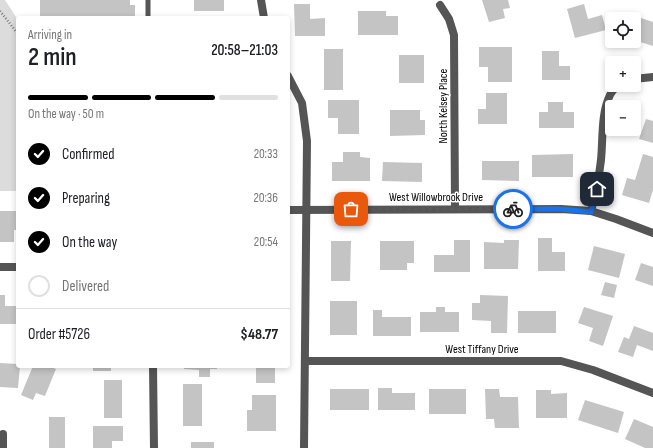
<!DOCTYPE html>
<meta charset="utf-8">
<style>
:root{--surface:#fff;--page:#f6f6f6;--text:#202124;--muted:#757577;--line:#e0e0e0;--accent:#000}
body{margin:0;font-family:"Sofia Sans Condensed",sans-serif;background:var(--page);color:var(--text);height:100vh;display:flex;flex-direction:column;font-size:15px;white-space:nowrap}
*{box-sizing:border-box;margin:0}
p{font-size:13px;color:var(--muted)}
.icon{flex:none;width:22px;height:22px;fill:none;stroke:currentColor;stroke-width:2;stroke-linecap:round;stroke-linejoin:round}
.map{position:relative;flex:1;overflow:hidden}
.side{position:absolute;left:16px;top:16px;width:274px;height:352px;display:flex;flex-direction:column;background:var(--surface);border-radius:4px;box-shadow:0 2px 6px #0003}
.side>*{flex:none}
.fabs{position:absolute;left:605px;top:12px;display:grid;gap:8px}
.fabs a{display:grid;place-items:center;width:36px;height:36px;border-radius:4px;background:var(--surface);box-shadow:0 2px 6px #0003;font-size:20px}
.pin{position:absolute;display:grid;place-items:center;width:34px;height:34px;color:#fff;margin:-17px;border-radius:8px;box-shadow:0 2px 6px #0006}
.courier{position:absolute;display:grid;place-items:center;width:40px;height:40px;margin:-20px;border:3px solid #1a73e8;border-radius:50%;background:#fff;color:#222;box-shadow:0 1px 5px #0007}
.headline em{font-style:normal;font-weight:600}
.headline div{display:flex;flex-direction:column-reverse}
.headline{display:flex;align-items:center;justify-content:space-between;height:68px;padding:0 12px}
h1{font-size:26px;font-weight:600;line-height:30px}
.bar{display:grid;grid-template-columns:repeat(4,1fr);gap:6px 4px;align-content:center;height:48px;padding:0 12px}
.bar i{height:5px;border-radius:3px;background:var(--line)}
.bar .on{background:var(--accent)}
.bar p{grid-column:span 4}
.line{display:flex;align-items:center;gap:10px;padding:0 12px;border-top:1px solid var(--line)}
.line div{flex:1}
ol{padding:0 12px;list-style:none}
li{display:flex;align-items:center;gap:12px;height:44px}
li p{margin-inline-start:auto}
li .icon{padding:4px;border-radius:50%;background:var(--accent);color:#fff;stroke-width:4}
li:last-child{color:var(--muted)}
li i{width:22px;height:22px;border:2px solid var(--line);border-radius:50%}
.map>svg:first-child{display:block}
.green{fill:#dcdcdc}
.building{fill:#c4c4c4}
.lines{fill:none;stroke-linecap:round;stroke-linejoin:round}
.path{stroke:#777;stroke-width:2.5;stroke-dasharray:1 2;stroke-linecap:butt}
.service{stroke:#555;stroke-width:5}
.minor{stroke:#555;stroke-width:8}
.tertiary{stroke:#555;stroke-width:8}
.done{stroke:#595959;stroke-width:4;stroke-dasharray:0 7.2}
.route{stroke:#1a73e8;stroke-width:5}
.labels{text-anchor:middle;stroke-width:3;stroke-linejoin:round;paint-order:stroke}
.street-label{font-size:12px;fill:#000;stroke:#fff}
</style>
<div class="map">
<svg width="653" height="448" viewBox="0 0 653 448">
<rect width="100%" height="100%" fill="#fff"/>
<path class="green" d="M0 0H5L18 20V191H0Z"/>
<g class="building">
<path d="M40 0H130V5H135V18L40 17Z"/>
<rect x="194" y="0" width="30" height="11"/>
<path d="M482 0H508L510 8 503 9 505 18 489 22Z"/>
<path d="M294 4H310V19L325 18V36H295Z"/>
<path d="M584 4 588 19 602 15 606 30 575 38 567 9Z"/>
<path d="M358 11H386V16H398V35H358Z"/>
<path d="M629 14 653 22V46L634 40V19H628Z"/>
<path d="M479 47H512V82H488V67H479Z"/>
<rect x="324" y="49" width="19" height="41"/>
<path d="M542 51H559V66H570V80H542Z"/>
<rect x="399" y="55" width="25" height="28"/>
<path d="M486 93H507V124H478V109H486Z"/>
<path d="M328 100H359V134H338V118H328Z"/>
<path d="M548 102H563V112H574V128H539V112H548Z"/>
<path d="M390 110H420V120H425V135L390 136Z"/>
<path d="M646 119 653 121V143L639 139Z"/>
<path d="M343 152H360V157L370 158V181H332V162H343Z"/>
<path d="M573 154V177H532V155Z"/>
<path d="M643 154 653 157V190L649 203 622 195 627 178 635 180Z"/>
<path d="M482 161H519V181L482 180Z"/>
<path d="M383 162 422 163V182L382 181Z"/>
<path d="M0 211H18V230H14V242H0Z"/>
<path d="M538 238H552V252H565V271H538Z"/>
<path d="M454 240H470V272H434V255H454Z"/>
<path d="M504 240H519L518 269H484V242L504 243Z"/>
<path d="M331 241H351L350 281H331Z"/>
<path d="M380 241H414V263H407V270H380Z"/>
<path d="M594 246 625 254 619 278 588 270Z"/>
<path d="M641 263 653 267V286L635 280Z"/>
<path d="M605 282 617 285 614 298 601 295Z"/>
<path d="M0 295H5V306H18V324H0Z"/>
<path d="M480 295 508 296 507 333H491V321L472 320V303H480Z"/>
<rect x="330" y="301" width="27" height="34"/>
<path d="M436 307H445V312H459V332H420V312H436Z"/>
<path d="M584 307 613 316 603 346 589 341 593 328 578 323Z"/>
<path d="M373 310H382V317H411V336H373Z"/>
<rect x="518" y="311" width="38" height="22"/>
<path d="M634 326 653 333V351L637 345 633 357 618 352 624 337 629 339Z"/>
<path d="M0 363 18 364V366H20L18 388 0 387Z"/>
<path d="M33 366H49L56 369 45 396 36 393 33 400 21 395Z"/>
<rect x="93" y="366" width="18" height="5"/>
<path d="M184 366H217V369H210V377H199V370L184 369Z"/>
<rect x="256" y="366" width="19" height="17"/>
<rect x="104" y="380" width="18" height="38"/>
<rect x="183" y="384" width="19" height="42"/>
<path d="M378 388H392V393H415V410H378Z"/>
<rect x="330" y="389" width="39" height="21"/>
<rect x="429" y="389" width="37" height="25"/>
<path d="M485 389H499L500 397H518L519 428H495L494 419H486Z"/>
<path d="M536 390H551V394L567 393V418H536Z"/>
<path d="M252 395H276V431H247V410H252Z"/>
<path d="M585 400 624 412 618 433 578 420Z"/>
<rect x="49" y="417" width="16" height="31"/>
<path d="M634 419 653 427V448H645L625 439Z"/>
<path d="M93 426H123V441H112V448H93Z"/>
<rect x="191" y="442" width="23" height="6"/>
</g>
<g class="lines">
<path class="path" d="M0 11 18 34"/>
<path class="service" d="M148 18V0"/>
<g class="minor">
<path d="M261 0 264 18"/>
<path d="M440 5 449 19 454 35 455 209"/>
<path d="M288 76 302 103 307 141 304 448"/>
<path d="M634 79 653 77"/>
<path d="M288 210 561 209 591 211 616 219 653 233"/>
<path d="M591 211C596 194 599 177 601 160 603 140 601 113 610 95 612 91 615 88 618 85"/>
<path d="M0 267H18"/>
<path d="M305 361H561L593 370 653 393"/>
<path d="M3 448V434"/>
</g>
<path class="tertiary" d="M153 366 154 448"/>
</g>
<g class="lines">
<path class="done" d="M351 209H513"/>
<path class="route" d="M513 209H561L591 212 597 189"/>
</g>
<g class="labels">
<g class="street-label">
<text transform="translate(443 106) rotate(-90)" y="4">North Kelsey Place</text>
<text x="436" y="201">West Willowbrook Drive</text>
<text x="482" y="353">West Tiffany Drive</text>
</g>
</g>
</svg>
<div class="fabs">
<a><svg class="icon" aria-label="locate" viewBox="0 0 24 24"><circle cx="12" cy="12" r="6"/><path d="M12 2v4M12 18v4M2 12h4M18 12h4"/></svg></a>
<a>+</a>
<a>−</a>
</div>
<div class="pin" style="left:351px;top:209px;background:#ea580c"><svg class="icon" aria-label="bag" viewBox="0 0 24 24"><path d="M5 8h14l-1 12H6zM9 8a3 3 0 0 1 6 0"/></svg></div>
<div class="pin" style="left:597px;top:189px;background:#1f2937"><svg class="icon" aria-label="home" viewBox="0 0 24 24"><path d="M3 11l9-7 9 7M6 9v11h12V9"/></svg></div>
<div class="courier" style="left:513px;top:209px"><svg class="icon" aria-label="bike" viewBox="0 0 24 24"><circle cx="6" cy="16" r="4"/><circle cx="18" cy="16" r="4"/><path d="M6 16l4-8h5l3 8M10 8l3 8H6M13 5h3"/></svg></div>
<section class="side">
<div class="headline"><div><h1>2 min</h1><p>Arriving in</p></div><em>20:58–21:03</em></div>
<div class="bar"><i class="on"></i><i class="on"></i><i class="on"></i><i></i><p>On the way · 50 m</p></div>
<ol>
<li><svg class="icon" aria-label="check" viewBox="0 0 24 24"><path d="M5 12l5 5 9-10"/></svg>Confirmed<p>20:33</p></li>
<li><svg class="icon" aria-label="check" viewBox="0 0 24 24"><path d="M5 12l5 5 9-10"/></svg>Preparing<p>20:36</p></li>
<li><svg class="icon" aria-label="check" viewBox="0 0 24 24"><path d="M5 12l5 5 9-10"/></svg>On the way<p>20:54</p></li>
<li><i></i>Delivered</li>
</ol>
<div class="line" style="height:52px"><div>Order #5726</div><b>$48.77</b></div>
</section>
</div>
